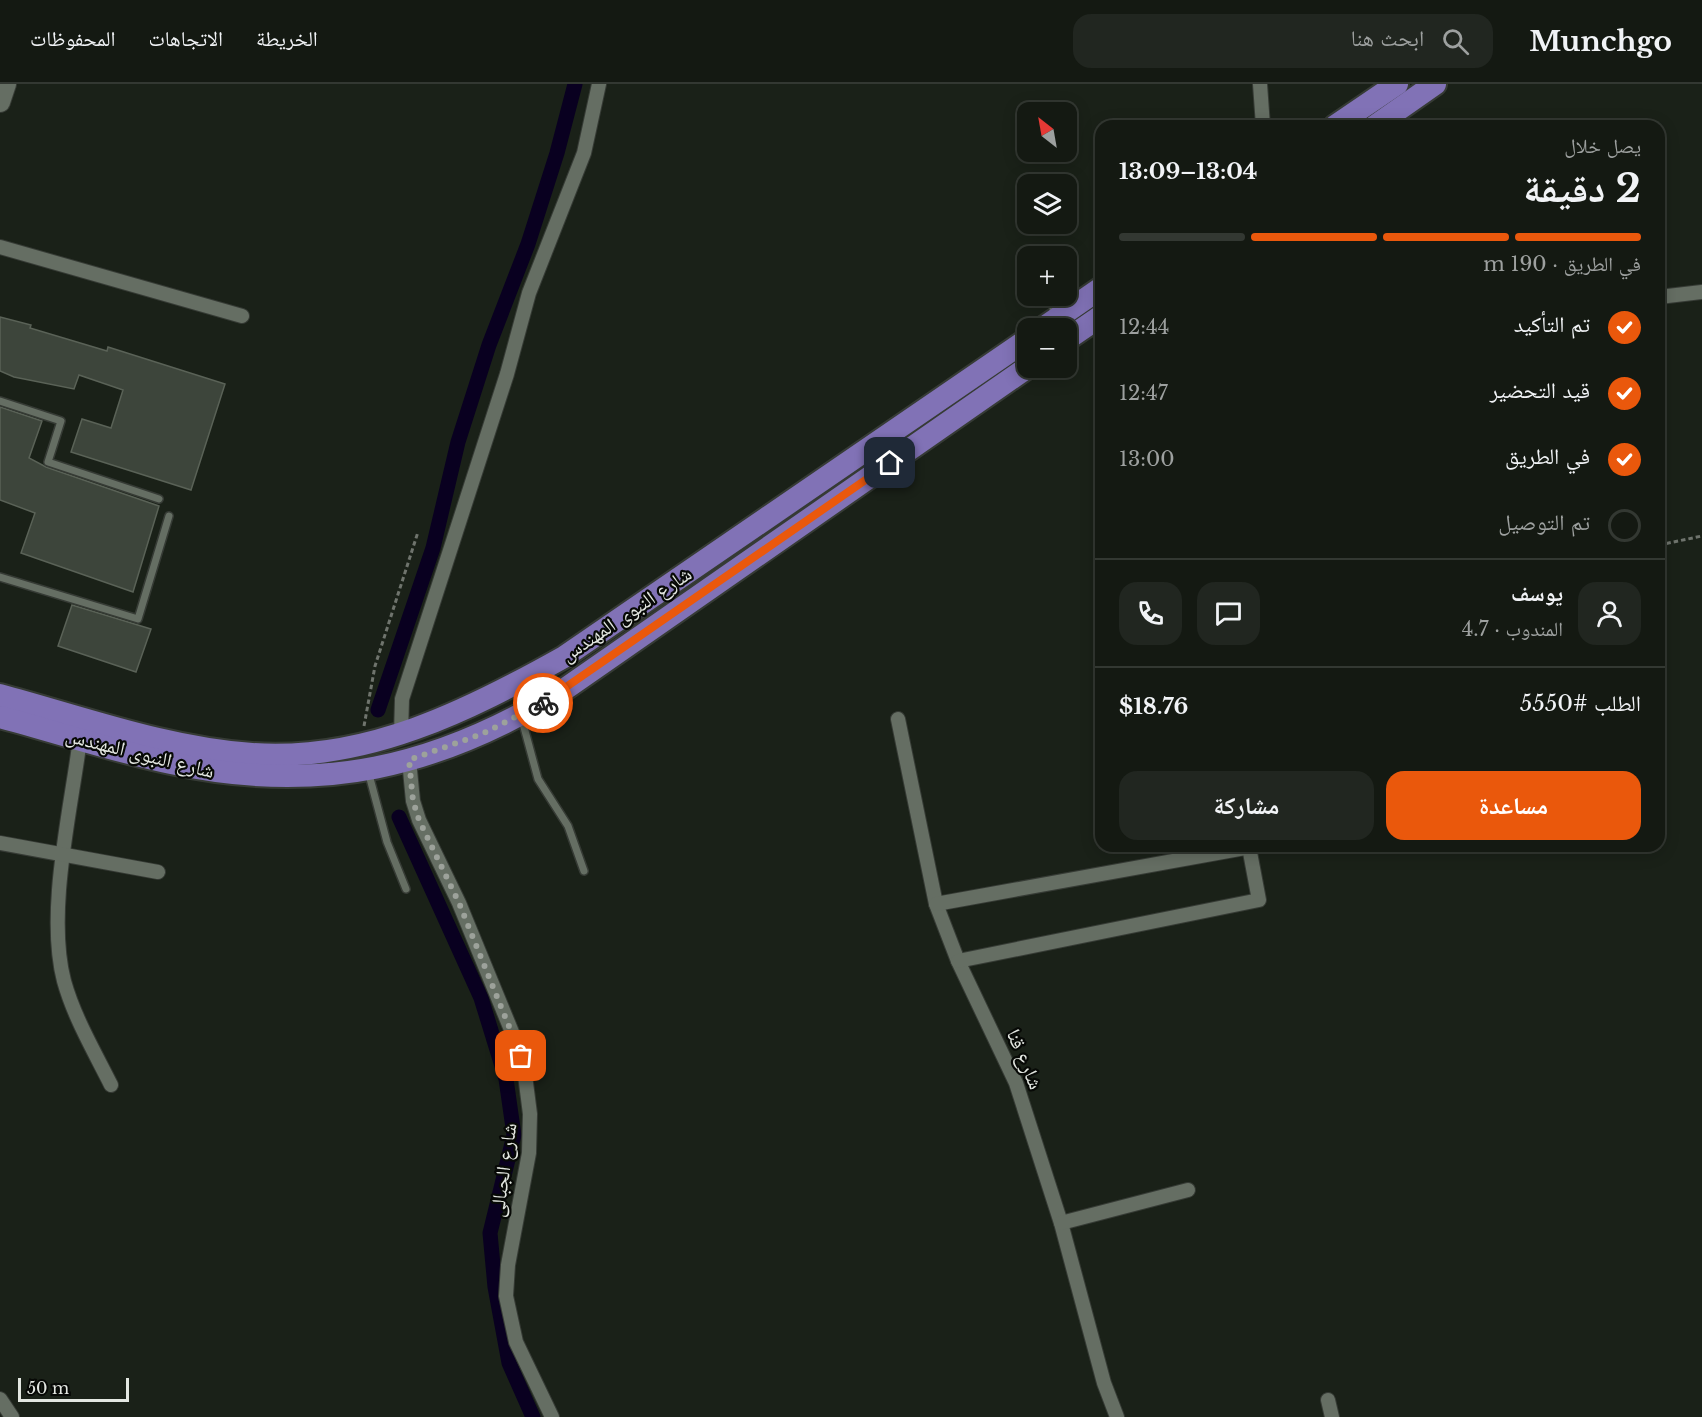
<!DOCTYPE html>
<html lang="ar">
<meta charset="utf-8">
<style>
:root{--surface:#141912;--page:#212620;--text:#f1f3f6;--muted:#9da09f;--line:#333832;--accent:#ea580c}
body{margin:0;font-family:"Libre Baskerville","Noto Naskh Arabic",serif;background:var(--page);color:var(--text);direction:rtl;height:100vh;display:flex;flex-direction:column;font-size:22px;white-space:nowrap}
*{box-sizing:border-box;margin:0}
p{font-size:20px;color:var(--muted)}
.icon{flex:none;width:33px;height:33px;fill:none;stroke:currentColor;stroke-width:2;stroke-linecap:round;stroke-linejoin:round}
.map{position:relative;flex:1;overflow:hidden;direction:ltr}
.drawer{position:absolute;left:1095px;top:36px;width:570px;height:732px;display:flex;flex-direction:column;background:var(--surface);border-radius:18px;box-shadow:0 3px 15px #0003,0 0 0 2px var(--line);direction:rtl}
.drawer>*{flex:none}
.needle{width:39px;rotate:329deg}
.tools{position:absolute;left:1017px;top:18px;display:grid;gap:12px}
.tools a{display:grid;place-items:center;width:60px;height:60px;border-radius:12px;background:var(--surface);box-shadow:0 3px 15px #0003,0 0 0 2px var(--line);font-size:30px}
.scale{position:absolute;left:18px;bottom:15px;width:111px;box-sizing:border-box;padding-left:6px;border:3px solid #e3e7e1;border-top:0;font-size:16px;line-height:21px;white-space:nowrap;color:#e3e7e1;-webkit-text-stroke:4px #070906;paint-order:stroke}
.pin{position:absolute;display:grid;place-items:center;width:51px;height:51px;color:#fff;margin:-26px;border-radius:12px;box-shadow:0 3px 9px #0006}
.courier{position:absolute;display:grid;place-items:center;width:60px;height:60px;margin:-30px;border:4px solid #ea580c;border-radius:50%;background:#fff;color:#222;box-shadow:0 2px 8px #0007}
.headline em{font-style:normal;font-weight:700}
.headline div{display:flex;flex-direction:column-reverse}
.headline{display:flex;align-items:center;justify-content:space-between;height:102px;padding:0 24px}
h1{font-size:39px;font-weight:700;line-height:45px}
.bar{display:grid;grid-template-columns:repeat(4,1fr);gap:9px 6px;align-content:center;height:72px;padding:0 24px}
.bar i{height:8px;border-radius:4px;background:var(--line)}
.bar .active{background:var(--accent)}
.bar p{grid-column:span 4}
.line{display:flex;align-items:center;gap:15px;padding:0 24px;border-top:2px solid var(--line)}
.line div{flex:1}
.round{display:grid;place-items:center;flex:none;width:63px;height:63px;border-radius:18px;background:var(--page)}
ol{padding:0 24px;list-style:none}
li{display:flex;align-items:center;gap:18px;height:66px}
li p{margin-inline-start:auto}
li .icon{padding:6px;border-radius:50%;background:var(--accent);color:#fff;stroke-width:4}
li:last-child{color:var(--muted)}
li i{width:33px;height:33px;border:3px solid var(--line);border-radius:50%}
.cta{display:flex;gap:12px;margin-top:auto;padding:12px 24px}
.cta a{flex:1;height:69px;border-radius:18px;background:var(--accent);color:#fff;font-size:24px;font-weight:700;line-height:69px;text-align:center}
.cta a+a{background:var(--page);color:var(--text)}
header{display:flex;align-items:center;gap:36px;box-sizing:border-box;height:84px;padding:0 30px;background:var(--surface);border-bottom:2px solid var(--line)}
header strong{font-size:28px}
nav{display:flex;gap:33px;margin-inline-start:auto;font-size:21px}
.search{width:420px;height:54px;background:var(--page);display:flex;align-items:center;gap:15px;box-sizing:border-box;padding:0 21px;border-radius:18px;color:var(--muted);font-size:22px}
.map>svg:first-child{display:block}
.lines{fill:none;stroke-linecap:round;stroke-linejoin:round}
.canal{stroke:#090020;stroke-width:15}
.building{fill:#3d453b;stroke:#5a6257;stroke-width:1.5}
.service-casing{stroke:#363b35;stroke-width:10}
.minor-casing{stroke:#363b35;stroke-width:16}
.secondary-casing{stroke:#363b35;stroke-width:22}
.primary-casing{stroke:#363b35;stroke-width:26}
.path{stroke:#6f746d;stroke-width:3;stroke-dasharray:4.5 3;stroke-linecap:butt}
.service{stroke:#656e63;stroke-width:7}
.minor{stroke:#656e63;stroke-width:14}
.secondary{stroke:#656e63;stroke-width:20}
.primary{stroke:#8172b6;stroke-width:22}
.done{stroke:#9da29b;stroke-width:6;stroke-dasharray:0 10.8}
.route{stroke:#ea580c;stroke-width:8}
.labels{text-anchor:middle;stroke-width:4.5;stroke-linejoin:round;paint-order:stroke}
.street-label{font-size:20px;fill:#e3e7e1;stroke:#070906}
</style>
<header>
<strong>Munchgo</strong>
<div class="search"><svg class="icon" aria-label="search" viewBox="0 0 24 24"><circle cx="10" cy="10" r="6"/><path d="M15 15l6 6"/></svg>ابحث هنا</div>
<nav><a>الخريطة</a><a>الاتجاهات</a><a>المحفوظات</a></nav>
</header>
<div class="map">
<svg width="1702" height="1333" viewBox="0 0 1702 1333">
<rect width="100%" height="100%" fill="#1a2118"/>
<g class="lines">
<g class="canal">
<path d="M378 626 433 464 458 358 489 261 528 160 557 69 575 0"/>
<path d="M399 733 481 914 506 995 514 1051 490 1149 495 1203 509 1279 533 1333"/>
</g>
</g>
<g class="building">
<path d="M0 233 31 241 30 244 107 267 108 263 225 300 191 406 71 368 82 335 111 344 123 306 79 291 74 305 14 293 0 287Z"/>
<path d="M0 323 42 337 29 374 46 383 159 422 133 508 21 469 35 429 0 416Z"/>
<path d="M72 521 151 545 136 588 58 562Z"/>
</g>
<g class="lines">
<defs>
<g id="service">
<path d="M0 317 61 337 48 378 159 415"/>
<path d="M0 493 138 535 169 432"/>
<path d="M521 632 538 695 568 742 584 787"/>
<path d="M368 687 387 758 406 805"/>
</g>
<g id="minor">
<path d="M1260 0 1263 42"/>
<path d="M0 163 242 232"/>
<path d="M1056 212 1057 235"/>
<path d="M1659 213 1702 208"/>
<path d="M898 635 936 820 958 877 1016 999 1061 1139 1104 1299 1117 1333"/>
<path d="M401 650 402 615 507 290 529 209 584 69 599 0"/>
<path d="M80 655C71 726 46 828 64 897 74 933 94 967 111 1001"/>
<path d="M409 676 413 717 419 736 459 819 514 953 525 991 530 1030 529 1069 508 1181 506 1212 516 1258 552 1333"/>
<path d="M0 759 158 788"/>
<path d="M936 820 1256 762"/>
<path d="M958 877 1259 816 1249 763"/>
<path d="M1061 1139 1188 1106"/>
<path d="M0 1315 12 1333"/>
<path d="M1328 1316 1332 1333"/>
</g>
<path id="secondary" d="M0 18 6 0"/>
<g id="primary">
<path d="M1335 42 1397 0"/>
<path d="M1375 42 1435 0"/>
<path d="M1043 244 1101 204"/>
<path d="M1066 256 1101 232"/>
<path d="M0 611C82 633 166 664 252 670 366 678 468 627 564 573L1028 255"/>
<path d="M0 633C57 648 113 667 171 679 319 711 437 684 565 605L1028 283"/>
</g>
</defs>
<use href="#service" class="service-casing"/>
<use href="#minor" class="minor-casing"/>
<use href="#secondary" class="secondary-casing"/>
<use href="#primary" class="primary-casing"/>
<g class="path">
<path d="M1659 461 1702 452"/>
<path d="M364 642 375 582 418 448"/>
</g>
<use href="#service" class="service"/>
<use href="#minor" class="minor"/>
<use href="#secondary" class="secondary"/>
<use href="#primary" class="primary"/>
</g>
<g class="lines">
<path class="done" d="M521 972 459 819 419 736 413 717 409 676 482 650 543 619"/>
<path class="route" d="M543 619 890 379"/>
</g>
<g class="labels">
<g class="street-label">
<text transform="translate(626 530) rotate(-34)" y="7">شارع النبوى المهندس</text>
<text transform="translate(140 669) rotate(14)" y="7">شارع النبوى المهندس</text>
<text transform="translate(1025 975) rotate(67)" y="7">شارع قنا</text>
<text transform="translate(503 1086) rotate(-82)" y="7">شارع الجبالى</text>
</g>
</g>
</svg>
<div class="tools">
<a><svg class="needle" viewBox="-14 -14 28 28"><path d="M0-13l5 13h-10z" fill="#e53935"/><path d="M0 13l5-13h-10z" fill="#9da09f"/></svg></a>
<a><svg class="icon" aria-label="layers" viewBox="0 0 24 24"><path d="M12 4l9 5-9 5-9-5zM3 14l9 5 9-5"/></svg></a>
<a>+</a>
<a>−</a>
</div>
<div class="scale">50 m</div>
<div class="pin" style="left:521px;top:972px;background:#ea580c"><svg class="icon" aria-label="bag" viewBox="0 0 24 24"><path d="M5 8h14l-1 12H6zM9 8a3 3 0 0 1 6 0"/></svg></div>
<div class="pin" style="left:890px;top:379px;background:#1f2937"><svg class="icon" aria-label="home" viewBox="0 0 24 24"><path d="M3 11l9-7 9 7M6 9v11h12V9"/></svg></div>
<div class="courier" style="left:543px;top:619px"><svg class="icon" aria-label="bike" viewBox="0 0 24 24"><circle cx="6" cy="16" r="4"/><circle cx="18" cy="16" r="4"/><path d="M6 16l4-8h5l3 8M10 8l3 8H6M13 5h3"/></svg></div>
<section class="drawer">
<div class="headline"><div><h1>2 دقيقة</h1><p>يصل خلال</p></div><em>13:04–13:09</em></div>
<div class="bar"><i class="active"></i><i class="active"></i><i class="active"></i><i></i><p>في الطريق · 190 m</p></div>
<ol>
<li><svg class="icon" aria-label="check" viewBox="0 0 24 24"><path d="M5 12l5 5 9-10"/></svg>تم التأكيد<p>12:44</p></li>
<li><svg class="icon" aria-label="check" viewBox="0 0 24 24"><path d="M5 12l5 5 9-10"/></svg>قيد التحضير<p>12:47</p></li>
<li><svg class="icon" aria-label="check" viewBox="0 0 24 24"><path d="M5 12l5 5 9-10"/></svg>في الطريق<p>13:00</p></li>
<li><i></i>تم التوصيل</li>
</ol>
<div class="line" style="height:108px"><a class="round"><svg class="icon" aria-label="person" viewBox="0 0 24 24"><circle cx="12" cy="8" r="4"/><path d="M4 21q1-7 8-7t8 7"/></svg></a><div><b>يوسف</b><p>المندوب · 4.7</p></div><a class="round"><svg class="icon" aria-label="chat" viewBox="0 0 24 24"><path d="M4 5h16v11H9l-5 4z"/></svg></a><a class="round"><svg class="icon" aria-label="phone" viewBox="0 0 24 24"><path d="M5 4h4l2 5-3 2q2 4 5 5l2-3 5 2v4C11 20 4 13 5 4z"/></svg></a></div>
<div class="line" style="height:78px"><div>الطلب #5550</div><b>$18.76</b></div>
<div class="cta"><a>مساعدة</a><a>مشاركة</a></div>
</section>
</div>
